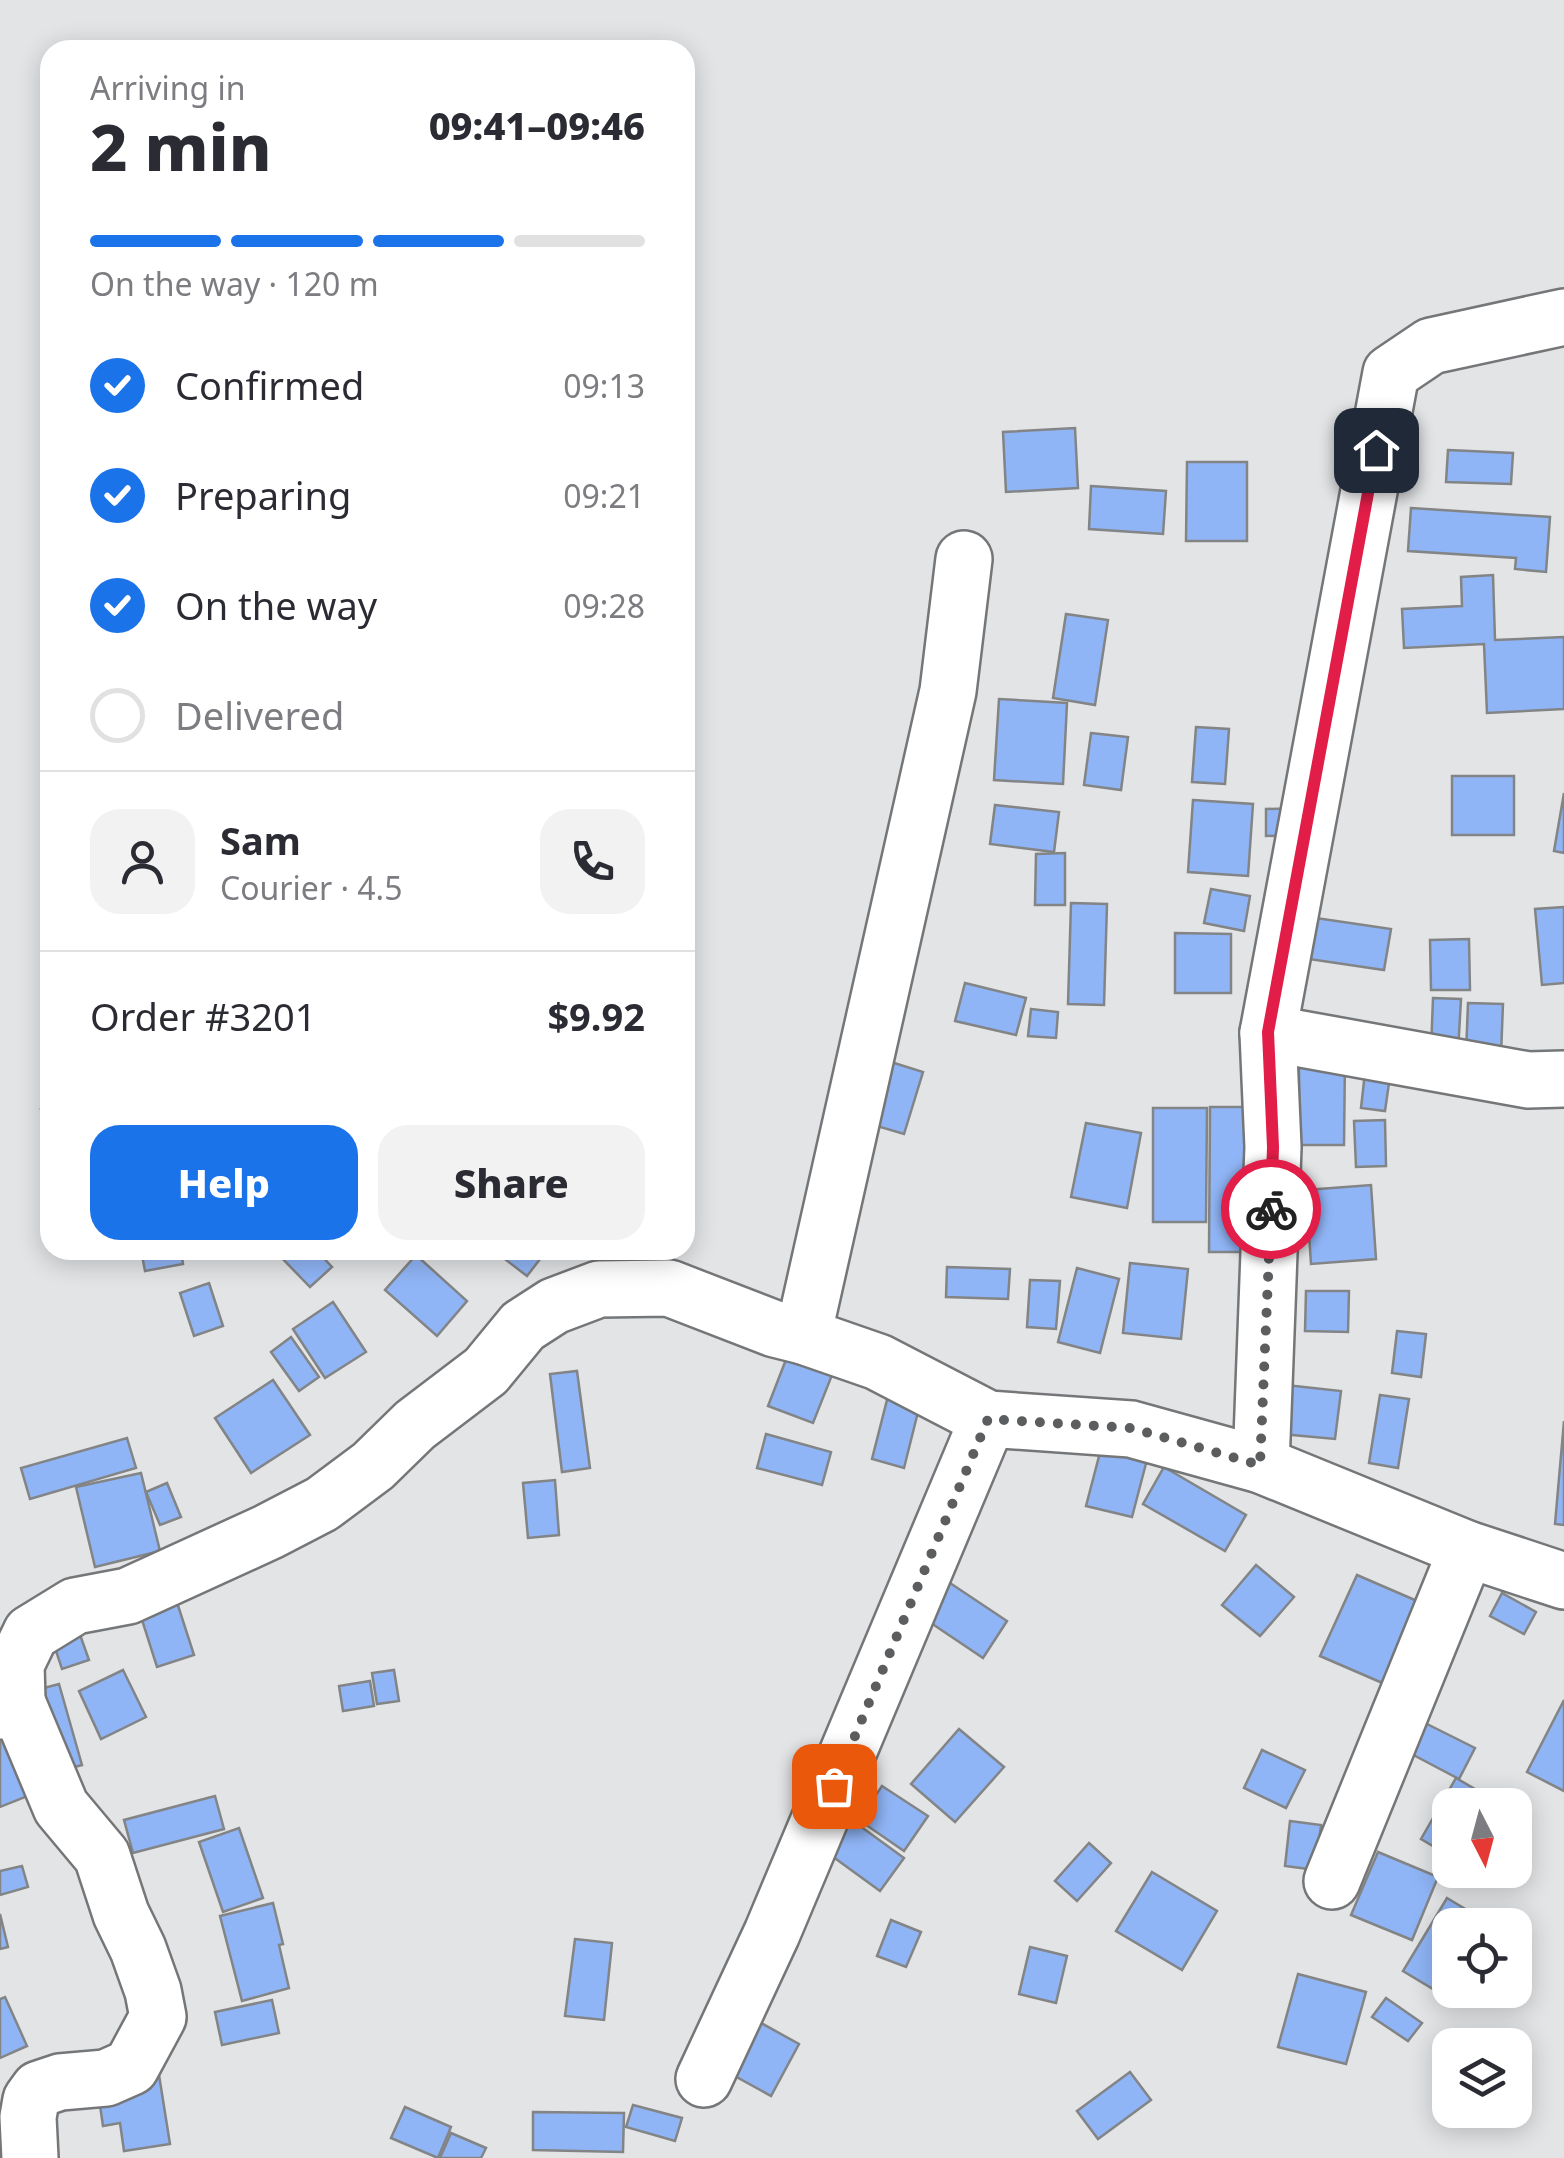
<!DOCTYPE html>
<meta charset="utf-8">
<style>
:root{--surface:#fff;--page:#f2f2f3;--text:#2b2b33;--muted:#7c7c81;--line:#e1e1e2;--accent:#1a73e8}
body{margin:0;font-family:"Noto Sans",sans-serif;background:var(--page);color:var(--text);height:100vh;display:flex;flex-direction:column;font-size:38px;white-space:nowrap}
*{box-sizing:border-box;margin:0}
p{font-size:32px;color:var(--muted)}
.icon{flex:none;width:55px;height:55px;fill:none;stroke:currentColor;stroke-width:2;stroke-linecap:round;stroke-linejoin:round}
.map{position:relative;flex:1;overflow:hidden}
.side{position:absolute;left:40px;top:40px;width:655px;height:1220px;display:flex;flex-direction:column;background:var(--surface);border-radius:30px;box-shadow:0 5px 25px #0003}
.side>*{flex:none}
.needle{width:65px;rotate:174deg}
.fabs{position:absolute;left:1432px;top:1788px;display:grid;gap:20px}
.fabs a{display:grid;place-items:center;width:100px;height:100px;border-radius:20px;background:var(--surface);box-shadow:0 5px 25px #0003;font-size:50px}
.pin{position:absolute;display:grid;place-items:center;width:85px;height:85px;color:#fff;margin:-42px;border-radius:20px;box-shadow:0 5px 15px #0006}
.courier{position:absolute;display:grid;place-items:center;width:100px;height:100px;margin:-50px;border:8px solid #e11d48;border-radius:50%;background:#fff;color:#222;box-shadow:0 2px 12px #0007}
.headline em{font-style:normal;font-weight:800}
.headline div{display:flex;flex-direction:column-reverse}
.headline{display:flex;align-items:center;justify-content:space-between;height:170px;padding:0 50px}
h1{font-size:65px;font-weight:800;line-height:75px}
.bar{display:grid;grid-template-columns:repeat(4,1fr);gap:15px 10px;align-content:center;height:120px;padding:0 50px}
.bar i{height:12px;border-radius:8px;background:var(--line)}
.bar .current{background:var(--accent)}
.bar p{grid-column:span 4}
.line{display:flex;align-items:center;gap:25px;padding:0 50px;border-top:2px solid var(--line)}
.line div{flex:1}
.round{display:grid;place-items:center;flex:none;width:105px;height:105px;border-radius:30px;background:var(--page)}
ol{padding:0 50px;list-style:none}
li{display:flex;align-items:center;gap:30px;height:110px}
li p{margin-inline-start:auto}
li .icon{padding:10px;border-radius:50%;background:var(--accent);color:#fff;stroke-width:4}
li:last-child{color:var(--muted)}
li i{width:55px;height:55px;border:5px solid var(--line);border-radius:50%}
.cta{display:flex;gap:20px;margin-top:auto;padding:20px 50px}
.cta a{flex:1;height:115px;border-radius:30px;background:var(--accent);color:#fff;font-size:40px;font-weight:800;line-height:115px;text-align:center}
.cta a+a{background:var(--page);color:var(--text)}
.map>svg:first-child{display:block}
.building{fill:#90b5f6;stroke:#828486;stroke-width:2.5}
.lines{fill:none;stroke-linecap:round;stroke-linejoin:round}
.minor-casing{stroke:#757678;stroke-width:60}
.minor{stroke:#fff;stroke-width:55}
.done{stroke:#5c5d5f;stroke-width:10;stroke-dasharray:0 18}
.route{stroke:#e11d48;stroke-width:12}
</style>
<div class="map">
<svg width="1564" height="2158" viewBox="0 0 1564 2158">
<rect width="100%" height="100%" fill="#e2e4e6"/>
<g class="building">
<path d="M1075 428 1078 488 1006 492 1003 432Z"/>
<path d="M1448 450 1513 453 1511 484 1446 482Z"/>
<path d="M1187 462H1247V541H1186Z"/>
<path d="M1091 486 1166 491 1163 534 1089 529Z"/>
<path d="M1411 508 1550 517 1546 572 1515 569 1516 558 1408 551Z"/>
<path d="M1493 575 1495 640 1564 637V709L1487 713 1484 644 1404 648 1402 609 1462 606 1461 577Z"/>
<path d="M1066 614 1108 620 1095 705 1053 698Z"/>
<path d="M999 699 1067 703 1063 784 994 780Z"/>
<path d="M1196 727 1229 729 1225 784 1192 782Z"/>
<path d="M1091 733 1128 737 1121 790 1084 785Z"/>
<rect x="1452" y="776" width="62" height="59"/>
<path d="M1564 793V853L1554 851Z"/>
<path d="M1193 800 1253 804 1248 876 1188 872Z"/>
<path d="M995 805 1059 812 1054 852 990 844Z"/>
<path d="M1301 808 1302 835 1266 836V809Z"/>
<path d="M1065 853V905H1035L1036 854Z"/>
<path d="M1211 889 1250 896 1244 931 1204 923Z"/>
<path d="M1071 903 1107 904 1104 1005 1068 1004Z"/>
<path d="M1564 907V983L1542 985 1535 909Z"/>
<path d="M1316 918 1391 929 1384 970 1309 959Z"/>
<path d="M1175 933 1231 934V993H1175Z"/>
<path d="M1469 939 1470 990H1431L1430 940Z"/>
<path d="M965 983 1026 998 1016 1035 955 1021Z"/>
<path d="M1433 998 1461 999 1458 1052 1431 1051Z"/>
<path d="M1468 1003 1503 1004 1501 1055 1466 1054Z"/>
<path d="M1031 1009 1058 1012 1056 1038 1028 1036Z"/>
<path d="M1299 1057H1345L1344 1145H1299Z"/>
<path d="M888 1061 923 1072 904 1134 870 1124Z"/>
<path d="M1365 1072 1390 1076 1385 1111 1361 1108Z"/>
<path d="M1210 1107H1256L1255 1252H1209Z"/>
<path d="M50 1108V1139L47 1140 41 1109Z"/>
<path d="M1153 1108H1207L1206 1222H1153Z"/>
<path d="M1385 1120 1386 1166 1356 1167 1354 1121Z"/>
<path d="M1086 1123 1141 1133 1127 1208 1071 1197Z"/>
<path d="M1371 1185 1376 1259 1311 1264 1306 1190Z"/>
<path d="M141 1250H181L183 1264 145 1271Z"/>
<path d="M316 1250 332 1267 310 1287 275 1251Z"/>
<path d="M493 1250H547L527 1276Z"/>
<path d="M416 1255 467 1301 437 1336 385 1290Z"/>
<path d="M1130 1263 1188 1269 1181 1339 1123 1333Z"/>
<path d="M947 1267 1010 1269 1008 1299 946 1297Z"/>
<path d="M1077 1268 1119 1279 1100 1353 1058 1342Z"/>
<path d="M1030 1280 1060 1281 1056 1329 1027 1327Z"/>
<path d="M209 1283 223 1326 194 1336 180 1293Z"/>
<path d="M1306 1291H1349L1348 1332 1305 1331Z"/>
<path d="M333 1302 366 1352 325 1378 293 1329Z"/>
<path d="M1397 1331 1426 1334 1421 1377 1392 1373Z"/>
<path d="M291 1337 319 1377 299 1391 271 1352Z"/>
<path d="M787 1357 832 1375 813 1423 768 1406Z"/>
<path d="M577 1371 590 1468 562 1472 550 1374Z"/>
<path d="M273 1380 310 1435 251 1473 215 1418Z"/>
<path d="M1286 1385 1341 1391 1335 1439 1282 1434Z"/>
<path d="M1380 1395 1409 1399 1398 1468 1369 1463Z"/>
<path d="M888 1396 920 1404 904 1468 872 1459Z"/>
<path d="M1564 1421V1525L1555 1524Z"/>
<path d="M766 1434 831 1452 822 1485 757 1468Z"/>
<path d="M127 1438 136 1468 30 1499 21 1468Z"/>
<path d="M1103 1441 1149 1452 1132 1517 1086 1506Z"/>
<path d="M1164 1467 1246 1515 1225 1551 1143 1504Z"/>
<path d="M141 1473 160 1551 95 1567 76 1487Z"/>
<path d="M555 1480 559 1535 528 1538 523 1483Z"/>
<path d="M167 1483 181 1517 160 1525 146 1492Z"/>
<path d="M1256 1565 1294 1597 1260 1636 1222 1605Z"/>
<path d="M1357 1575 1431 1607 1394 1688 1320 1656Z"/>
<path d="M947 1581 1007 1621 983 1658 922 1617Z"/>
<path d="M173 1590 194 1655 157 1667 136 1601Z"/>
<path d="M1502 1593 1536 1612 1524 1634 1490 1616Z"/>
<path d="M78 1629 89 1660 62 1669 52 1639Z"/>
<path d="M123 1670 146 1717 101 1739 79 1691Z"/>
<path d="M394 1670 399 1701 377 1704 372 1673Z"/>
<path d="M370 1681 374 1706 343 1711 339 1686Z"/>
<path d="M59 1684 82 1765 48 1774 25 1693Z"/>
<path d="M1564 1700V1791L1527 1772Z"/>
<path d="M1419 1720 1475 1748 1459 1779 1404 1750Z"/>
<path d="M959 1729 1004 1767 955 1822 911 1784Z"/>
<path d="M15 1733 40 1791 0 1807V1740Z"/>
<path d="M1262 1750 1305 1770 1286 1808 1244 1788Z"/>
<path d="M1456 1778 1492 1799 1489 1805H1450V1856L1421 1839Z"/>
<path d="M882 1786 928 1816 904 1851 859 1820Z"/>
<path d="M215 1796 224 1829 133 1853 124 1820Z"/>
<path d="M849 1818 904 1858 880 1891 825 1851Z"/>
<path d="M1290 1821 1321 1825 1316 1870 1285 1866Z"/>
<path d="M239 1828 263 1898 223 1912 199 1842Z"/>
<path d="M1089 1843 1111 1863 1077 1901 1055 1881Z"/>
<path d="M1378 1852 1438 1877 1412 1940 1351 1915Z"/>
<path d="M22 1866 28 1887 0 1895V1871Z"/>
<path d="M1152 1872 1217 1911 1182 1970 1116 1931Z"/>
<path d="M1447 1898 1482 1919 1479 1925H1450V1973L1438 1992 1403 1971Z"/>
<path d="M273 1903 283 1944 279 1945 289 1988 242 2001 220 1916Z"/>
<path d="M0 1914 8 1947 0 1949Z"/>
<path d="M891 1920 921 1932 906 1967 877 1956Z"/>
<path d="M575 1939 612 1943 604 2020 565 2016Z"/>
<path d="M1030 1947 1067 1956 1056 2003 1019 1994Z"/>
<path d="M1298 1974 1366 1992 1346 2064 1278 2047Z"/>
<path d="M5 1997 27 2046 0 2058V1999Z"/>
<path d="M1386 1998 1422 2023 1408 2041 1372 2017Z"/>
<path d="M272 2000 279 2033 222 2045 215 2012Z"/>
<path d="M761 2023 799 2044 771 2096 733 2075Z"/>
<path d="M1130 2072 1151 2100 1098 2139 1077 2111Z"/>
<path d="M159 2075 170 2144 124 2151 120 2123 103 2126 97 2085Z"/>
<path d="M633 2105 682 2118 675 2141 626 2127Z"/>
<path d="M405 2107 451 2127 438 2158 391 2138Z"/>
<path d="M533 2112 624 2113 623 2152 533 2150Z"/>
<path d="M451 2133 486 2148 481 2158H440Z"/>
</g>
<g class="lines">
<defs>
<g id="minor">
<path d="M1268 1033 1528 1080 1564 1079"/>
<path d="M803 1336 948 691 964 559"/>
<path d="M1261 1465 1273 1147 1268 1033 1391 373 1431 346 1564 317"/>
<path d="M17 1702 61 1807 102 1856 121 1914 138 1949 153 1991 158 2017 131 2067 106 2078 60 2082 39 2089 31 2100 28 2117 30 2158"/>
<path d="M0 1711 17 1702 16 1664 31 1633 75 1606 128 1596 268 1532 322 1504 373 1466 415 1425 486 1371 523 1326 554 1306 599 1289 669 1288 775 1329 803 1336 878 1362 988 1419 1131 1429 1261 1465 1467 1549 1564 1581"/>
<path d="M1332 1881 1467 1549"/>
<path d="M704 2079 772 1933 988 1419"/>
</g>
</defs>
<use href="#minor" class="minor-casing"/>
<use href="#minor" class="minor"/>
</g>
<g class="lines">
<path class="done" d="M834 1786 988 1419 1131 1428 1260 1465 1271 1209"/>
<path class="route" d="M1271 1209 1273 1147 1268 1032 1376 450"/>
</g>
</svg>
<div class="fabs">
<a><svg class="needle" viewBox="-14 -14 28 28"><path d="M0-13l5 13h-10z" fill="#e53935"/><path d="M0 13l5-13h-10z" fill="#7c7c81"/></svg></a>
<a><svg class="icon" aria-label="locate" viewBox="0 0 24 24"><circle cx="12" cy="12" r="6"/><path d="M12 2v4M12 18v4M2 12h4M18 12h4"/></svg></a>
<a><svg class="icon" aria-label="layers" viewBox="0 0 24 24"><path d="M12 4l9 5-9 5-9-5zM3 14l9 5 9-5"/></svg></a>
</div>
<div class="pin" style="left:834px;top:1786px;background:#ea580c"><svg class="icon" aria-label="bag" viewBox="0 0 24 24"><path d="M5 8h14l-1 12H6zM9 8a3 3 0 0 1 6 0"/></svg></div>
<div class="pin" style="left:1376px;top:450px;background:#1f2937"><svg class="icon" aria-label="home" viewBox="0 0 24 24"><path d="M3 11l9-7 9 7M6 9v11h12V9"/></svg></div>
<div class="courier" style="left:1271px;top:1209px"><svg class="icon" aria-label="bike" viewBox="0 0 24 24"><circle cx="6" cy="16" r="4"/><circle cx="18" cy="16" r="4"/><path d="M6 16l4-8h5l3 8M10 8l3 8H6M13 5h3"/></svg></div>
<section class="side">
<div class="headline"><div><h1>2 min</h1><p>Arriving in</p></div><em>09:41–09:46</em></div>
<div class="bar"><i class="current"></i><i class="current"></i><i class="current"></i><i></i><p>On the way · 120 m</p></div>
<ol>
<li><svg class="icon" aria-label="check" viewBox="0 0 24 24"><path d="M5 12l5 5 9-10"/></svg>Confirmed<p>09:13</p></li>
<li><svg class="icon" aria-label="check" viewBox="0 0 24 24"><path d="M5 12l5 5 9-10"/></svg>Preparing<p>09:21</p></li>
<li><svg class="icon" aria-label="check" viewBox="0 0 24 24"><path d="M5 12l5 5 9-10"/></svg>On the way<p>09:28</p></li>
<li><i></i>Delivered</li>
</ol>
<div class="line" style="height:180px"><a class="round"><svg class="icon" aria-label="person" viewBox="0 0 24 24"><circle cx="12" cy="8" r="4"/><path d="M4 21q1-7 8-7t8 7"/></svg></a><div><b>Sam</b><p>Courier · 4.5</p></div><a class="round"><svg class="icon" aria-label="phone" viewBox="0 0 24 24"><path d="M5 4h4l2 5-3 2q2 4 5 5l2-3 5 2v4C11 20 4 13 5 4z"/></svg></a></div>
<div class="line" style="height:130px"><div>Order #3201</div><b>$9.92</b></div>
<div class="cta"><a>Help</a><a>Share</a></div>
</section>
</div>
